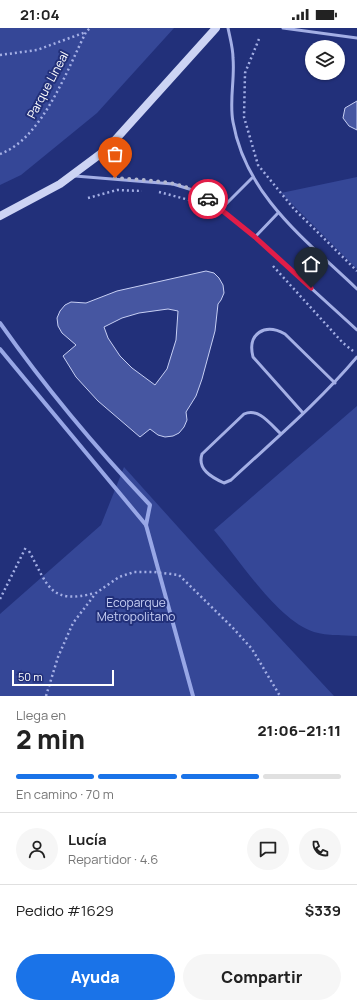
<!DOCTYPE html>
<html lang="es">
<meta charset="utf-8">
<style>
:root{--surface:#fff;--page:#f6f6f6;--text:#222;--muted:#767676;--line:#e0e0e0;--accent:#1a73e8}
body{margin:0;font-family:Manrope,sans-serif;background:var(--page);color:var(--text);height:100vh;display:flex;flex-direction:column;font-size:15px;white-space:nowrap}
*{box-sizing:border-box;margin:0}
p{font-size:13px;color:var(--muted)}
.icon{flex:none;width:22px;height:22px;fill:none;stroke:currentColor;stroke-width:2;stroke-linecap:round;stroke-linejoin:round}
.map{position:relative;height:668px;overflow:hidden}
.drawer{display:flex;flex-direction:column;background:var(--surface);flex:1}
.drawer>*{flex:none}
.fabs{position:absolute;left:305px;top:12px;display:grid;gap:8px}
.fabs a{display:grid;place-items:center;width:40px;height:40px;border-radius:50%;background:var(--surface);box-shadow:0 1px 3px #0004;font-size:20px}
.scale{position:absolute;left:12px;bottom:10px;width:102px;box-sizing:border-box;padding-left:4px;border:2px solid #fff;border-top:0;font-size:11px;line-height:14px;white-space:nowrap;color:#fff;-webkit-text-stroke:3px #22307a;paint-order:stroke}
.pin{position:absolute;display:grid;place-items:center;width:34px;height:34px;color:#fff;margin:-41px -17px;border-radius:50% 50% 50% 0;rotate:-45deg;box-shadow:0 0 4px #0007}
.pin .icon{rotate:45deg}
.courier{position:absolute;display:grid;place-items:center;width:40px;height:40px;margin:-20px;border:3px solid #e11d48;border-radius:50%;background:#fff;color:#222;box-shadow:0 1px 5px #0007}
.head em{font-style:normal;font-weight:800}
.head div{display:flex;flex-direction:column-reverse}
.head{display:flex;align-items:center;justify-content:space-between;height:68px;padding:0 16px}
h1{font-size:26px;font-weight:800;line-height:30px}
.bar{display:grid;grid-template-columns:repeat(4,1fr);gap:6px 4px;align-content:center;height:48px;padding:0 16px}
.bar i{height:5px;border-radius:3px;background:var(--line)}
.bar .current{background:var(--accent)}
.bar p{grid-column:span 4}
.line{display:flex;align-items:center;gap:10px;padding:0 16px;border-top:1px solid var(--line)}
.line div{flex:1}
.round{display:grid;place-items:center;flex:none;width:42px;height:42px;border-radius:21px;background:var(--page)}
.cta{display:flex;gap:8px;margin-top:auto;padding:8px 16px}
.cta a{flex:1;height:46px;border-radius:24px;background:var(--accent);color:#fff;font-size:16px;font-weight:800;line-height:46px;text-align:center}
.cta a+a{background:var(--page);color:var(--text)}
.status{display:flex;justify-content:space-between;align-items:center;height:28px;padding:0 20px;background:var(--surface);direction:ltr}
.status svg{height:11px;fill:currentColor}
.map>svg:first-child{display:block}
.green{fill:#354797}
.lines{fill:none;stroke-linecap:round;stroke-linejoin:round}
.stream{stroke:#98a7e6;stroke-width:4}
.building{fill:#4656a1;stroke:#c7cff4;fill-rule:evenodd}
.path{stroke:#a4afe5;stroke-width:2.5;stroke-dasharray:2 3;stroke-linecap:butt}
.service{stroke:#a4afe5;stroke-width:3}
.secondary{stroke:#cdd4f4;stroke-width:8}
.done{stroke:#b2b7d0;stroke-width:4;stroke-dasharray:0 7.2}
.route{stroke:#e11d48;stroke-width:5}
.labels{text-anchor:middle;stroke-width:4;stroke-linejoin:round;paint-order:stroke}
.street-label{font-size:12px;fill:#fff;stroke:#22307a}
.park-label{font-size:12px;fill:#c7cff4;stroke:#22307a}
</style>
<div class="status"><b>21:04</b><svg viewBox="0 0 49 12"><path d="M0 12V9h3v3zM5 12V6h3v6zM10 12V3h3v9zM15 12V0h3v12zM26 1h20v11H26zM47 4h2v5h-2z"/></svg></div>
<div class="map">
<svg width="357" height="668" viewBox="0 0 357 668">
<rect width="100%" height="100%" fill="#22307a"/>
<g class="green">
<path d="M0 0H174L97 85 21 147 0 157Z"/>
<path d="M357 149V241L281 165Z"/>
<path d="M357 378V608C343 607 328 608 314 604 277 592 239 531 214 502Z"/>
<path d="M124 439 214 539 334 668H0V586L101 497Z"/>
</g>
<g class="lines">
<g class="stream">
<path d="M0 295C45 359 96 420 150 477L146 497"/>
<path d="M0 321 146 497 193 668"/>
</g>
</g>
<g class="building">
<path d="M357 73V102L349 98 343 90 345 80Z"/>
<path d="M206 243 214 245 219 250 223 257 224 265 221 272 218 276 215 303 202 351 196 368 186 384 187 392 184 399 179 405 173 408 165 409 158 407 150 401 140 409 98 373 76 349 63 328 76 317 62 305 58 298 57 290 60 283 65 277 71 274 86 275 117 263ZM168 281 178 283 176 312 167 341 155 357 132 340 120 328 108 310 104 299 122 290 139 285Z"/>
</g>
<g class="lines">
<g class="path">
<path d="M259 11 245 45 244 89 258 137 294 181 357 243"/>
<path d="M0 27 37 22 86 4"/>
<path d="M0 126C42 111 67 42 86 4L90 0"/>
<path d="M159 164 193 173 205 181"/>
<path d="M88 170 117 162 142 163"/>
<path d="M273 238 343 315 353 323"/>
<path d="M29 523C48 558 50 577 95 565"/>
<path d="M0 571 26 519"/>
<path d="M46 668 58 629 73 595 96 565 119 549 134 544H154L179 547 233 600 252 621 280 668"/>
</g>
<g class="service">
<path d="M228 0C230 10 233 20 233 30 235 51 229 73 233 94 246 168 306 212 357 261"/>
<path d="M283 0 357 10"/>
<path d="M75 148 173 156 199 164 255 209 357 302"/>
<path d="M221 181 252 150"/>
<path d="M255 209 278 185"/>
<path d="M303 385 253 329C247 305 265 295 285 306L335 355"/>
<path d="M281 406C271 397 259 379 244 386L202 426C197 441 211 449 224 455L231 452C274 412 319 374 357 329"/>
</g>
<path class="secondary" d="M0 188 60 156 107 121 216 0"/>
</g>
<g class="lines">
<path class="done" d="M115 150C146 153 183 151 208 171"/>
<path class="route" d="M208 171 255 209 311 260"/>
</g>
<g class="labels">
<g class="street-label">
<text transform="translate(48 57) rotate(-62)" y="4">Parque Lineal</text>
</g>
<g class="park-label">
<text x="136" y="579">Ecoparque<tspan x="136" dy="14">Metropolitano</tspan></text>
</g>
</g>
</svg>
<div class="fabs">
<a><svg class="icon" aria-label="layers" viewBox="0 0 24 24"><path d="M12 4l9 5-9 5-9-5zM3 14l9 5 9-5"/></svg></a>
</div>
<div class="scale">50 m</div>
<div class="pin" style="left:115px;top:150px;background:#ea580c"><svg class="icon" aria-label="bag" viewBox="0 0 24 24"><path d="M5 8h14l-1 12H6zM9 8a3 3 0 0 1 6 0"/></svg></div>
<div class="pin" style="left:311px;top:260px;background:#1f2937"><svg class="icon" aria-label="home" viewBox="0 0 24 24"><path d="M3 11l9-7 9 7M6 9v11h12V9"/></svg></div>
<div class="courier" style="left:208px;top:171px"><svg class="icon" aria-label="car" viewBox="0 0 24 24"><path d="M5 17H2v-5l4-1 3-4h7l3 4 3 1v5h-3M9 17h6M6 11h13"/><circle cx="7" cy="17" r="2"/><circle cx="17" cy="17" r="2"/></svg></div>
</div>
<section class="drawer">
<div class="head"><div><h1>2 min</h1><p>Llega en</p></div><em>21:06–21:11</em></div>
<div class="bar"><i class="current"></i><i class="current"></i><i class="current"></i><i></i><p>En camino · 70 m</p></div>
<div class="line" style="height:72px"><a class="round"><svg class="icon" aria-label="person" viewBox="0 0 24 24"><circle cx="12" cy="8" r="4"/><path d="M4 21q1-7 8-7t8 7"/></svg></a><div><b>Lucía</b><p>Repartidor · 4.6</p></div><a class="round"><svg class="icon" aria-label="chat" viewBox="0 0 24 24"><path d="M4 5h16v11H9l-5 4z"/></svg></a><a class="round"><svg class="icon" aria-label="phone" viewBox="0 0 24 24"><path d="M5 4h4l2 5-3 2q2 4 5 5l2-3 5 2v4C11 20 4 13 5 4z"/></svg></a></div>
<div class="line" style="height:52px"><div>Pedido #1629</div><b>$339</b></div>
<div class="cta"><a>Ayuda</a><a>Compartir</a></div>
</section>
